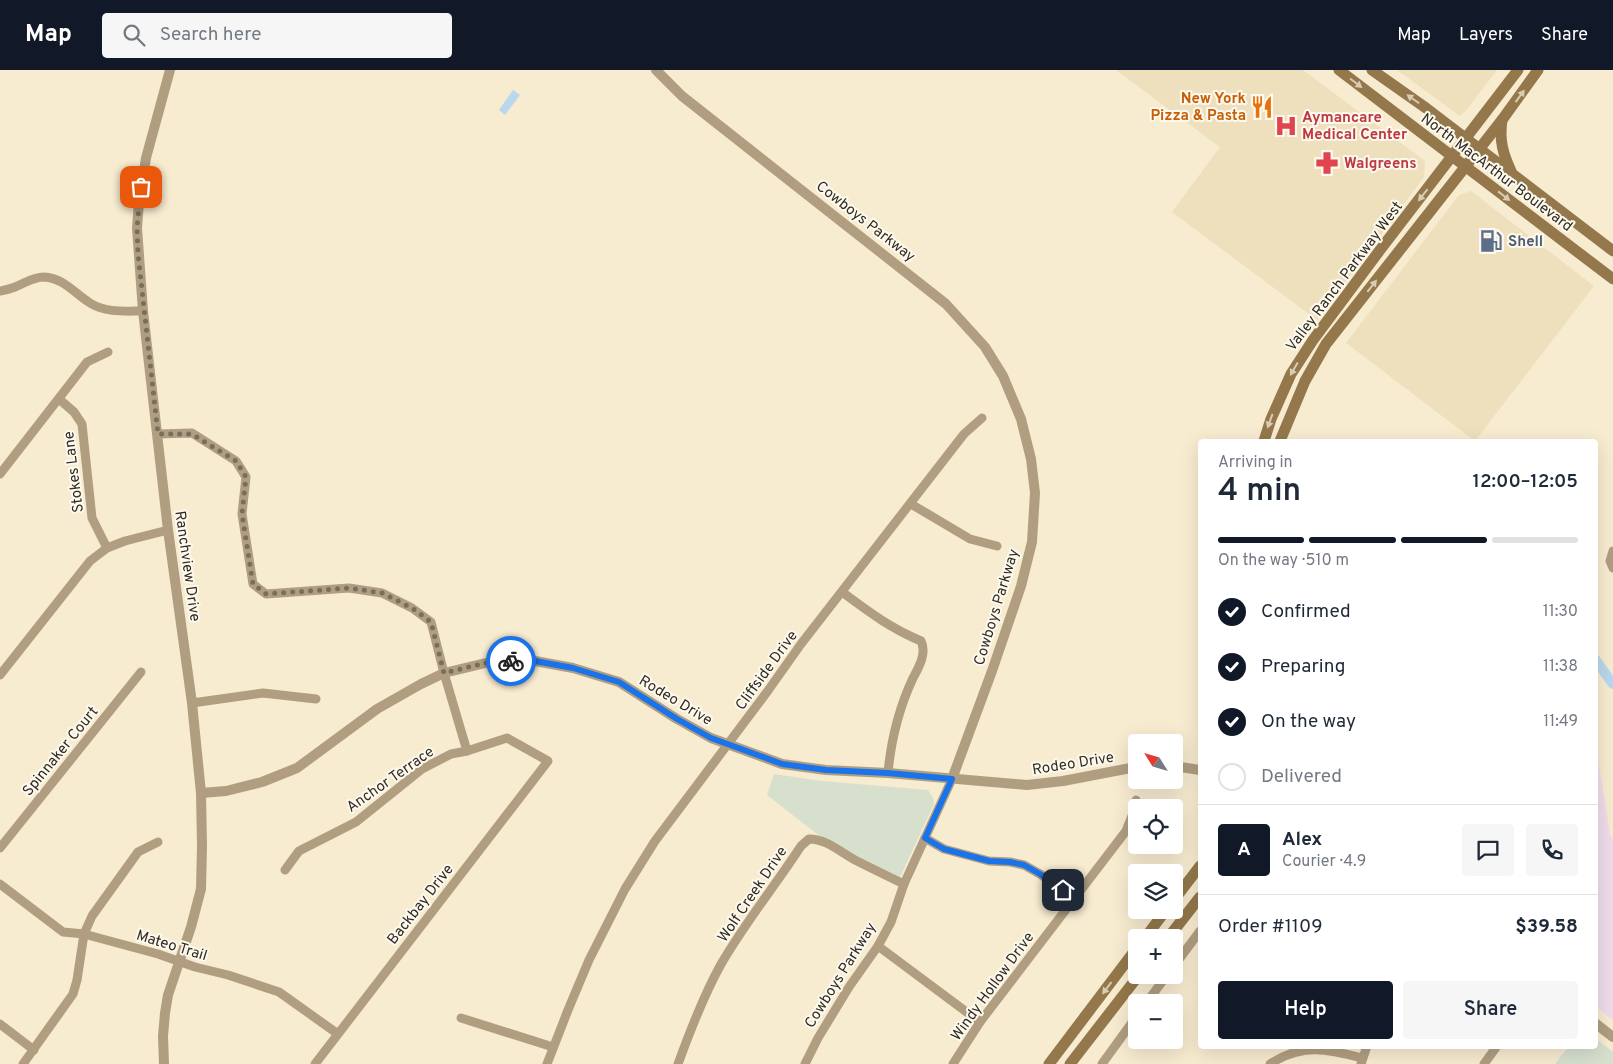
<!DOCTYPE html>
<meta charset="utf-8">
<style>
:root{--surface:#fff;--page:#f6f6f7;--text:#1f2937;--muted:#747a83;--line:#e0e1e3;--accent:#111827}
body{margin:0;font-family:Overpass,sans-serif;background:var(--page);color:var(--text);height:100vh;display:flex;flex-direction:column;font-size:19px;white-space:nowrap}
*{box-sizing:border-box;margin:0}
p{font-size:16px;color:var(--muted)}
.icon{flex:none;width:28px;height:28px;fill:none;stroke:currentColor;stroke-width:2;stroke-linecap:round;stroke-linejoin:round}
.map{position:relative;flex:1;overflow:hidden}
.details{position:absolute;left:1198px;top:369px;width:400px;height:610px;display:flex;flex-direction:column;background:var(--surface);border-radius:5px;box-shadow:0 5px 20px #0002}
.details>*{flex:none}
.needle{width:32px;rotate:307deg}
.fabs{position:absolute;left:1128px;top:664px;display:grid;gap:10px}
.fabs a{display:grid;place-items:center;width:55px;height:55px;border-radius:5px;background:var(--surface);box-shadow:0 5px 20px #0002;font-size:25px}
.pin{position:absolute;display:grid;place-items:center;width:42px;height:42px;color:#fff;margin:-21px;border-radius:10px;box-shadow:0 2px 8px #0006}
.courier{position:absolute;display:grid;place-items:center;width:50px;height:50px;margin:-25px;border:4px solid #1a73e8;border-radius:50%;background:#fff;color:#222;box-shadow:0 1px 6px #0007}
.head em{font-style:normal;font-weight:600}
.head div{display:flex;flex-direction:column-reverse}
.head{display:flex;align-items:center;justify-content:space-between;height:85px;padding:0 20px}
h1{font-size:32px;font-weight:600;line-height:38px}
.bar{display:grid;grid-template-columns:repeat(4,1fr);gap:8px 5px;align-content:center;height:60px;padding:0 20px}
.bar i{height:6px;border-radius:4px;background:var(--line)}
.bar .active{background:var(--accent)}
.bar p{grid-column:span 4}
.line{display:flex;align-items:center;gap:12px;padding:0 20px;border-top:1px solid var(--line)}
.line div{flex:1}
.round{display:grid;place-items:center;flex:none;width:52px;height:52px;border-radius:5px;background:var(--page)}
ol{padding:0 20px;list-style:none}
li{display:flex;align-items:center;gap:15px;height:55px}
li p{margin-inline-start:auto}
li .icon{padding:5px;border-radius:50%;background:var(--accent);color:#fff;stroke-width:4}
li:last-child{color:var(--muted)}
li i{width:28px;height:28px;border:2px solid var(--line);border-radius:50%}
.action{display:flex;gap:10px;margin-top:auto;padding:10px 20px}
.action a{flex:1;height:58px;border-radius:5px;background:var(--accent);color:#fff;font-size:20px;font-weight:600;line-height:58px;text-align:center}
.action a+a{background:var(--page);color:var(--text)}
header{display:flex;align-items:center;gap:30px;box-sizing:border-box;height:70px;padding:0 25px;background:var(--accent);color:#fff}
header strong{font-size:24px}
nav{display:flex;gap:28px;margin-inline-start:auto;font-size:18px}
.search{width:350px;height:45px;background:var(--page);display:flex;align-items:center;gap:12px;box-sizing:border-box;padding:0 18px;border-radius:5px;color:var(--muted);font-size:19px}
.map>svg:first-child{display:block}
.built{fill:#eedfbd}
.education{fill:#efdbeb}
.green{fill:#d6e0cd}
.water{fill:#b9d7ed}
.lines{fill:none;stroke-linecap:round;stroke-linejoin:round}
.canal{stroke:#b9d7ed;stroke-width:10}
.minor{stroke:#b19e81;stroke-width:9}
.tertiary{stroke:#b19e81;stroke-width:10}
.secondary{stroke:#94784b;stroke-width:11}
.oneway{fill:#d9ccb5}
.done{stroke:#766f5f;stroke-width:5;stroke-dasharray:0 9}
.route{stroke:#1a73e8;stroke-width:6}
.labels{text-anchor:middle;stroke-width:4;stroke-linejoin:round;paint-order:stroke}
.food-label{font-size:15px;font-weight:bold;fill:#c56008;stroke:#fef9ee;text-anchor:end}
.health-label{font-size:15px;font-weight:bold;fill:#be3a42;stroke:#fef9ee;text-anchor:start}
.street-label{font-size:15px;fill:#312c22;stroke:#fef9ee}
.service-label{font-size:15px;font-weight:bold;fill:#4e5e75;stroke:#fef9ee;text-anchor:start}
</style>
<header>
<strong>Map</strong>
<div class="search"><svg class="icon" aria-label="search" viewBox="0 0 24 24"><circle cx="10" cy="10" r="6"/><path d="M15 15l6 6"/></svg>Search here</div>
<nav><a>Map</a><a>Layers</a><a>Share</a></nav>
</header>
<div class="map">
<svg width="1613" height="994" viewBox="0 0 1613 994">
<rect width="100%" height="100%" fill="#f7ebd0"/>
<g class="built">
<path d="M1116 0H1303L1425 91 1424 107 1317 250 1172 142 1220 77Z"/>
<path d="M1397 0H1497L1468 38 1460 46Z"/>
<path d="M1471 121 1594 216 1475 371 1346 273 1459 125Z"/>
</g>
<path class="education" d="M1595 670 1610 764 1613 769V950L1595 936Z"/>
<g class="green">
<path d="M774 704 822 711 928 720 933 728 934 734 900 807 826 771 767 725Z"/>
<path d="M1595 968 1613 982V994H1555L1569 976H1595Z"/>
</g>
<path class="water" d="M513 20 520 25 505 45 499 40Z"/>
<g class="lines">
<path class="canal" d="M1595 589 1613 614"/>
<g class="minor">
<path d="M0 221C5 220 10 219 15 217 25 213 33 207 44 207 64 208 75 224 90 233 106 243 125 241 143 241"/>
<path d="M59 329 74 342 82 354 92 448 107 478"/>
<path d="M158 364 192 363 236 391 246 407 242 444 253 514 266 524 349 518 382 523 412 538 431 552 444 603 467 681"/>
<path d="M0 404 87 292 108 282"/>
<path d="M911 434 970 469 997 476"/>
<path d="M1613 481 1610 491 1613 498"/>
<path d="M842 522C869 542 890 558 921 571 927 583 919 597 913 608 899 638 891 670 888 703"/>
<path d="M0 605 90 491 107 478 125 471 168 460"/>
<path d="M192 633 263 623 316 629"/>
<path d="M925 768 944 779 989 791 1010 792 1024 795 1040 804 1074 828"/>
<path d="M0 778 141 602"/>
<path d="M285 800 299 781 356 752 422 699 451 684 467 681 507 668 548 691 315 994"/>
<path d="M0 814 63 862 84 864 158 884 195 897 228 905 279 922 338 964"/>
<path d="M878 876 980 952"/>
<path d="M1174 896 1200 861"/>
<path d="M1147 932 1167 905"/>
<path d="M461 948 553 977"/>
<path d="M0 954 34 980"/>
<path d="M23 994 73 924 77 910 84 864 92 846 138 782 158 772"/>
<path d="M547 994 568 940 589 890 625 819 655 771 767 622 801 574 964 364 982 348"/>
<path d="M678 994C690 961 703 927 720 896 744 854 775 816 801 776L809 769C827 769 840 782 855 790 871 798 887 806 904 814"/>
<path d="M805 994 818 968 849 917 878 876 891 852 904 814 952 709"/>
<path d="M953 994 980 952 1126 761 1132 746 1136 730"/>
<path d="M1102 994 1136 947"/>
<path d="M1270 994C1302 973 1328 979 1362 988"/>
<path d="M1361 994 1367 976"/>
<path d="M1484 994 1497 976"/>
</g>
<g class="tertiary">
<path d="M656 0 682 26 946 234 985 277 1003 306 1021 349 1031 389 1035 423 1032 472 1021 516 992 601 952 709"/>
<path d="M1174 696 1200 700"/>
<path d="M201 723 226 721 262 712 297 698 377 639 421 614 444 603 494 591H535L573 598 619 612 677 649 711 668 782 694 826 700 888 703 1027 715 1063 711 1136 697"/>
<path d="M1595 953 1613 967"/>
<path d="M164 994 163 966 165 943 168 925 191 857 201 819 202 776 201 723 192 633 168 460 143 241 137 158 139 132 146 88 170 0"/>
</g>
<g class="secondary">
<path d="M1339 0 1613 209"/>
<path d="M1372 0 1426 38 1613 181"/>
<path d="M1502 50C1499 70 1503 84 1511 101"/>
<path d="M1264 371 1271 349 1291 304 1313 270 1380 180 1518 0"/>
<path d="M1280 371 1305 311 1326 274 1502 50 1538 0"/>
<path d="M1174 830 1200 796"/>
<path d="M1145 868 1166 840"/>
<path d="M1168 868 1200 827"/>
<path d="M1049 994 1136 879"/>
<path d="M1070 994 1139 905"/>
</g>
</g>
<defs><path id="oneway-solid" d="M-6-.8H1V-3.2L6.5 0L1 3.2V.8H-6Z" transform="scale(1.25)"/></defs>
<g class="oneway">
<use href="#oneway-solid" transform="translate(1356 13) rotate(37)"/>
<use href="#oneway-solid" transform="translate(1520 26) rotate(-54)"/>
<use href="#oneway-solid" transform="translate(1413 29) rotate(-145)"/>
<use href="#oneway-solid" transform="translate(1423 125) rotate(128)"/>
<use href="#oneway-solid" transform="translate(1504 126) rotate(38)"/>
<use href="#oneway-solid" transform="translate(1372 216) rotate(-52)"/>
<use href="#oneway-solid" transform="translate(1294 299) rotate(120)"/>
<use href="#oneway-solid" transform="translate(1270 351) rotate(110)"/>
<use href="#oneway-solid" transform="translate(1107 918) rotate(127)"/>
</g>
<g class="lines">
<path class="done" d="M141 117 137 158 138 184 158 364H192L236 391 246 407 242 444 253 514 266 524 349 518 382 523 412 538 431 552 444 603 494 591H511"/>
<path class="route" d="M511 591H535L573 598 619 612 677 649 711 668 782 694 826 700 888 703 952 709 925 768 944 779 989 791 1010 792 1024 795 1040 804 1063 820"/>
</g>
<defs>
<symbol id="restaurant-bare" viewBox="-9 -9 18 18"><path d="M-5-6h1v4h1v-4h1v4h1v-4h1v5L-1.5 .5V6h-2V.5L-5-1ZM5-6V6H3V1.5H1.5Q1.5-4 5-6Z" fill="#e8710a" stroke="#fef9ee" stroke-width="2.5" paint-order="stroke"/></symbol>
<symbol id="hospital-bare" viewBox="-9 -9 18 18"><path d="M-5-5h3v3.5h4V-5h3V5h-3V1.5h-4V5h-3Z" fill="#e0444e" stroke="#fef9ee" stroke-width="2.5" paint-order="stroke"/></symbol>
<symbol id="pharmacy-bare" viewBox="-9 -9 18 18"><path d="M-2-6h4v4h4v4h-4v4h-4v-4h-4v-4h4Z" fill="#e0444e" stroke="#fef9ee" stroke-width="2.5" paint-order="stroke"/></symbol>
<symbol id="fuel-bare" viewBox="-9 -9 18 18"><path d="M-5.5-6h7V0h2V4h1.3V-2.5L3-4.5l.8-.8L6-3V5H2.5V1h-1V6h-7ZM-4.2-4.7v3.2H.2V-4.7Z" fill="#5c6f8a" stroke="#fef9ee" stroke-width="2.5" paint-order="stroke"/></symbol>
</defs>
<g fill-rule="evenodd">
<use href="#restaurant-bare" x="1246" y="21" width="32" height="32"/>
<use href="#hospital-bare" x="1270" y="40" width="32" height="32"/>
<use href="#pharmacy-bare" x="1311" y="77" width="32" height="32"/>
<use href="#fuel-bare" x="1475" y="155" width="32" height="32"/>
</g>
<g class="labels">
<g class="food-label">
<text x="1246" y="33">New York<tspan x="1246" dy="17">Pizza &amp; Pasta</tspan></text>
</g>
<g class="health-label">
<text x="1302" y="52">Aymancare<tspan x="1302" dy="17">Medical Center</tspan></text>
<text x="1344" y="98">Walgreens</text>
</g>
<g class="street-label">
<text transform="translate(1497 102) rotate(37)" y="5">North MacArthur Boulevard</text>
<text transform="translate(866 151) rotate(38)" y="5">Cowboys Parkway</text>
<text transform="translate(1344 206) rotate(-53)" y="5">Valley Ranch Parkway West</text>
<text transform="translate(73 402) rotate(-97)" y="5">Stokes Lane</text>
<text transform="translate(188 496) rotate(82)" y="5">Ranchview Drive</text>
<text transform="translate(996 537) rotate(-73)" y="5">Cowboys Parkway</text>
<text transform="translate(766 600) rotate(-54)" y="5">Cliffside Drive</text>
<text transform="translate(676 630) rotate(31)" y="5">Rodeo Drive</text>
<text transform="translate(60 681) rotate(-51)" y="5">Spinnaker Court</text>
<text transform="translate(1073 693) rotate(-9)" y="5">Rodeo Drive</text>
<text transform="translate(390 709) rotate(-35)" y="5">Anchor Terrace</text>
<text transform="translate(752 824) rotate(-56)" y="5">Wolf Creek Drive</text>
<text transform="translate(420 834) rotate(-52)" y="5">Backbay Drive</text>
<text transform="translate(172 875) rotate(17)" y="5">Mateo Trail</text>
<text transform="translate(840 905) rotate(-58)" y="5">Cowboys Parkway</text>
<text transform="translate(992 916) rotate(-54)" y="5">Windy Hollow Drive</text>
</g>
<g class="service-label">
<text x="1508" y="176">Shell</text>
</g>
</g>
</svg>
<div class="fabs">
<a><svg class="needle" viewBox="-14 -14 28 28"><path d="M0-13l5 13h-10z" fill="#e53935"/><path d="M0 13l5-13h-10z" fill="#747a83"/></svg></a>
<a><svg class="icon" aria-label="locate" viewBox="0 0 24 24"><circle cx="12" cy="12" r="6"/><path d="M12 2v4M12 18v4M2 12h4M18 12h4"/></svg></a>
<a><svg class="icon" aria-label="layers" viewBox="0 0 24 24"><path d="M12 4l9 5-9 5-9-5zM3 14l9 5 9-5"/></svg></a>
<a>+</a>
<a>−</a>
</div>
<div class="pin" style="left:141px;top:117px;background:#ea580c"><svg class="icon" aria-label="bag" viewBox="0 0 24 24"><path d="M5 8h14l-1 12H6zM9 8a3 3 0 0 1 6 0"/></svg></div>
<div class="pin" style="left:1063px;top:820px;background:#1f2937"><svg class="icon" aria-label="home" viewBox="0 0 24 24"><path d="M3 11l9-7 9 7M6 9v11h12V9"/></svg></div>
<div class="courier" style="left:511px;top:591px"><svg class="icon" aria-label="bike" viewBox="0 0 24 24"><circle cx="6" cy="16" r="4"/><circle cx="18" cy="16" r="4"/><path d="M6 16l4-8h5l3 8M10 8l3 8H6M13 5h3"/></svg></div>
<section class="details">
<div class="head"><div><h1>4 min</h1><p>Arriving in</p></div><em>12:00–12:05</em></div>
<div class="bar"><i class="active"></i><i class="active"></i><i class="active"></i><i></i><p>On the way · 510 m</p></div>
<ol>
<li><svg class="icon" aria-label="check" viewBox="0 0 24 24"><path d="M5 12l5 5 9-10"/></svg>Confirmed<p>11:30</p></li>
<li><svg class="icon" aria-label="check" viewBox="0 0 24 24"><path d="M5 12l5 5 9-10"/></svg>Preparing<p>11:38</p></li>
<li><svg class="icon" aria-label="check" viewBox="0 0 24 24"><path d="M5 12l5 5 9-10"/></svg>On the way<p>11:49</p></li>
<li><i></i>Delivered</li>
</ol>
<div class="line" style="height:90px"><b class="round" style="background:var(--accent);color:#fff">A</b><div><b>Alex</b><p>Courier · 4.9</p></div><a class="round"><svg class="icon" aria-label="chat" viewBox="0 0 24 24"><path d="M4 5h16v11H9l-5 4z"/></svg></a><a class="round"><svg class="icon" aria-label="phone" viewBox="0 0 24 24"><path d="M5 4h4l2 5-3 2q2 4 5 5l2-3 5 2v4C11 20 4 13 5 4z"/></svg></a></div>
<div class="line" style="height:65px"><div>Order #1109</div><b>$39.58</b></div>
<div class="action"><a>Help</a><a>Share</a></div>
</section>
</div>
